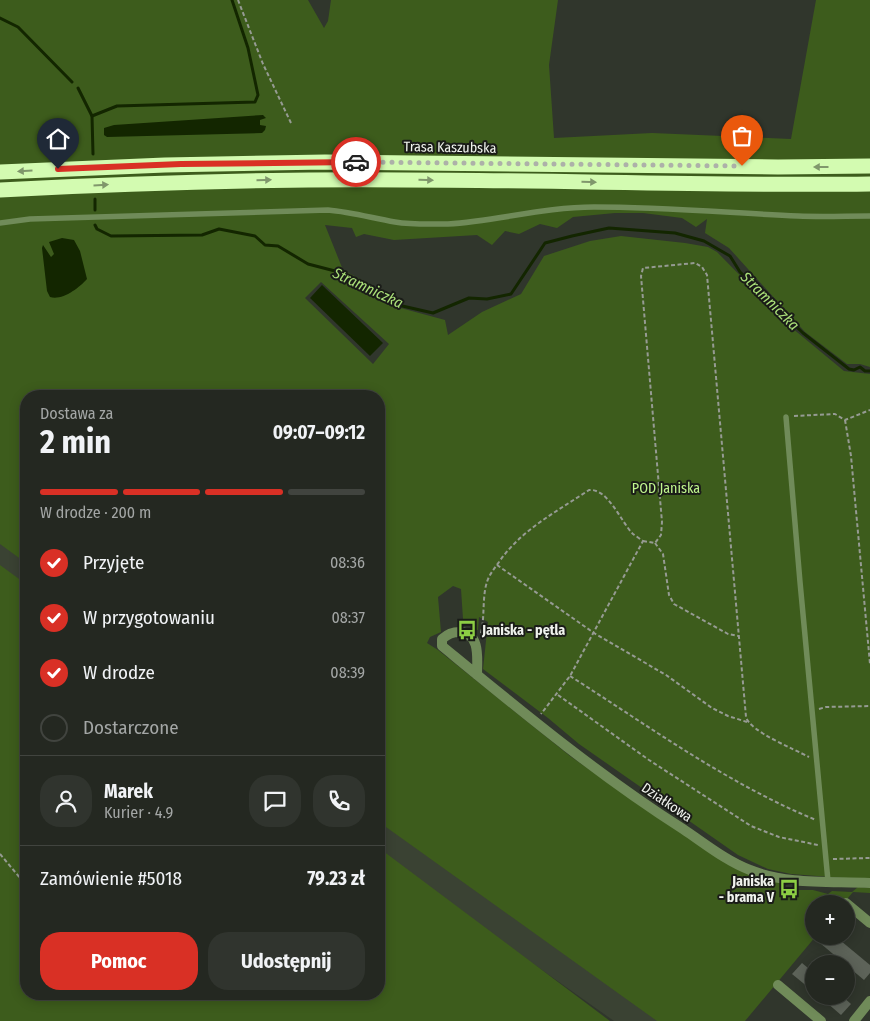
<!DOCTYPE html>
<html lang="pl">
<meta charset="utf-8">
<style>
:root{--surface:#242821;--page:#30342e;--text:#f1f3f6;--muted:#a3a6a5;--line:#41443f;--accent:#d93025}
body{margin:0;font-family:"Fira Sans Condensed",sans-serif;background:var(--page);color:var(--text);height:100vh;display:flex;flex-direction:column;font-size:19px;white-space:nowrap}
*{box-sizing:border-box;margin:0}
p{font-size:16px;color:var(--muted)}
.icon{flex:none;width:28px;height:28px;fill:none;stroke:currentColor;stroke-width:2;stroke-linecap:round;stroke-linejoin:round}
.map{position:relative;flex:1;overflow:hidden}
.side{position:absolute;left:20px;top:390px;width:365px;height:610px;display:flex;flex-direction:column;background:var(--surface);border-radius:20px;box-shadow:0 2px 12px #0003,0 0 0 1px var(--line)}
.side>*{flex:none}
.fabs{position:absolute;left:805px;top:895px;display:grid;gap:10px}
.fabs a{display:grid;place-items:center;width:50px;height:50px;border-radius:50%;background:var(--surface);box-shadow:0 2px 12px #0003,0 0 0 1px var(--line);font-size:25px}
.pin{position:absolute;display:grid;place-items:center;width:42px;height:42px;color:#fff;margin:-51px -21px;border-radius:50% 50% 50% 0;rotate:-45deg;box-shadow:0 0 5px #0007}
.pin .icon{rotate:45deg}
.courier{position:absolute;display:grid;place-items:center;width:50px;height:50px;margin:-25px;border:4px solid #d93025;border-radius:50%;background:#fff;color:#222;box-shadow:0 1px 6px #0007}
.head em{font-style:normal;font-weight:700}
.head div{display:flex;flex-direction:column-reverse}
.head{display:flex;align-items:center;justify-content:space-between;height:85px;padding:0 20px}
h1{font-size:32px;font-weight:700;line-height:38px}
.bar{display:grid;grid-template-columns:repeat(4,1fr);gap:8px 5px;align-content:center;height:60px;padding:0 20px}
.bar i{height:6px;border-radius:4px;background:var(--line)}
.bar .on{background:var(--accent)}
.bar p{grid-column:span 4}
.line{display:flex;align-items:center;gap:12px;padding:0 20px;border-top:1px solid var(--line)}
.line div{flex:1}
.round{display:grid;place-items:center;flex:none;width:52px;height:52px;border-radius:20px;background:var(--page)}
ol{padding:0 20px;list-style:none}
li{display:flex;align-items:center;gap:15px;height:55px}
li p{margin-inline-start:auto}
li .icon{padding:5px;border-radius:50%;background:var(--accent);color:#fff;stroke-width:4}
li:last-child{color:var(--muted)}
li i{width:28px;height:28px;border:2px solid var(--line);border-radius:50%}
.cta{display:flex;gap:10px;margin-top:auto;padding:10px 20px}
.cta a{flex:1;height:58px;border-radius:20px;background:var(--accent);color:#fff;font-size:20px;font-weight:700;line-height:58px;text-align:center}
.cta a+a{background:var(--page);color:var(--text)}
.map>svg:first-child{display:block}
.built{fill:#3a4233}
.green{fill:#3d5c1c;fill-rule:evenodd}
.water{fill:#132600}
.lines{fill:none;stroke-linecap:round;stroke-linejoin:round}
.stream{stroke:#132600;stroke-width:3}
.building{fill:#5d6359}
.path{stroke:#969b93;stroke-width:2;stroke-dasharray:4 2.5;stroke-linecap:butt}
.lane{stroke:#708b59;stroke-width:5.5}
.street{stroke:#708b59;stroke-width:10}
.highway{stroke:#d3fbb1;stroke-width:15}
.oneway{fill:#80976c}
.done{stroke:#adb1a9;stroke-width:5;stroke-dasharray:0 9}
.route{stroke:#d93025;stroke-width:6}
.labels{text-anchor:middle;stroke-width:4;stroke-linejoin:round;paint-order:stroke}
.street-label{font-size:14px;fill:#f0f3ed;stroke:#1a1c18}
.park-label{font-size:14px;fill:#c0f68e;stroke:#1a1c18}
.poi-label{font-size:14px;font-weight:bold;fill:#f0f3ed;stroke:#1a1c18;text-anchor:start}
.water-label{font-size:15px;font-style:italic;fill:#abe179;stroke:#1a1c18}
</style>
<div class="map">
<svg width="870" height="1021" viewBox="0 0 870 1021">
<rect width="100%" height="100%" fill="#30362c"/>
<g class="built">
<path d="M0 529 26 545V604L0 589Z"/>
<path d="M379 802 678 1021H614L379 855Z"/>
</g>
<g class="green">
<path d="M0 0H308L324 28 328 21 331 0H558L549 65 554 138 652 133 791 139 816 0H870V367L860 364H847L805 332 729 248 705 233 707 219 696 227 682 218 643 213H615L573 217 557 228 540 224 519 234 505 231 492 245 477 235 394 240 364 234 356 237 352 228 325 225 343 270 400 300 397 307 445 320 448 335 482 312 521 294 544 256 590 241 621 236 685 243 708 247 717 252 792 328 844 371 870 374V880L791 874 768 869 738 855 579 744 548 718 483 669 488 622 479 617 478 630 471 629 470 621 463 619 461 589 453 586 438 597 441 632 430 637 427 643 438 650 570 756 664 822 785 883 784 890H813L828 894 832 891 852 892 858 887 870 888V893L853 892 843 904H814V936H816L745 1021H657L379 822V396H26V563L0 544ZM321 282 389 344 373 364 305 298Z"/>
<path d="M0 565 26 584V994H379V848L610 1021H0Z"/>
</g>
<g class="water">
<path d="M263 115 266 118 260 120V125L266 126 265 130 262 133 107 137 104 135V128L114 125Z"/>
<path d="M62 238 74 240 80 251 87 279C79 288 62 301 50 297L47 291 42 248 43 245 51 257 54 254 49 242Z"/>
<path d="M322 285 383 343 370 356 310 298Z"/>
</g>
<g class="lines">
<g class="stream">
<path d="M0 18 18 27 72 82"/>
<path d="M78 88 92 116 93 154"/>
<path d="M92 116 117 106 255 102 258 95 248 48 232 0"/>
<path d="M95 199V210"/>
<path d="M95 225 97 229 111 236 202 235 219 229 255 236 265 245 278 246 308 264 335 271 398 305 433 313 469 298 487 299 511 294 545 243 572 236 609 228 675 233 704 241 730 256 740 272 803 333 849 369 854 370 860 367 865 371H870"/>
</g>
</g>
<g class="building">
<path d="M826 936H835L870 965V973L864 980 820 943Z"/>
<path d="M802 963 814 973V992L792 974Z"/>
<path d="M819 996H842L851 1004 841 1015Z"/>
</g>
<g class="lines">
<g class="path">
<path d="M238 0 263 64 291 123"/>
<path d="M794 416 835 414 845 420 870 410"/>
<path d="M845 420 851 456 870 664"/>
<path d="M643 541 655 543 661 535 662 522 641 276 643 268 695 263 702 267 707 275 746 717C749 731 796 750 809 757"/>
<path d="M655 543 663 554 669 595 674 604 728 634 738 636"/>
<path d="M497 565 594 633 666 675 712 708 728 716 747 722"/>
<path d="M481 633C485 616 482 597 487 582 489 575 494 569 499 562 521 530 556 512 589 490 608 488 621 522 633 534 636 536 640 539 643 541L570 676 541 714"/>
<path d="M570 676C650 727 728 784 816 820"/>
<path d="M558 695 649 760 751 826 779 837 818 845"/>
<path d="M819 709 826 707 870 706"/>
<path d="M0 854 26 885"/>
<path d="M833 859 870 858"/>
</g>
<g class="lane">
<path d="M0 223 30 219 328 210C351 212 372 218 395 222 412 225 431 224 448 224 497 221 544 207 594 207 662 207 730 213 798 216 822 217 846 216 870 216"/>
<path d="M786 417 800 582 828 881"/>
</g>
<g class="street">
<path d="M477 675C477 660 481 633 460 632 452 632 448 634 442 639V646C520 710 598 775 683 829 704 843 726 861 750 870 787 885 831 881 870 883"/>
<path d="M846 903 870 923"/>
<path d="M778 985 821 1021"/>
<path d="M854 1021 870 1001"/>
</g>
<g class="highway">
<path d="M0 172 165 165 325 162 778 167 870 166"/>
<path d="M0 190C134 183 268 179 402 180 558 180 714 186 870 184"/>
</g>
</g>
<defs><path id="oneway-solid" d="M-6-.8H1V-3.2L6.5 0L1 3.2V.8H-6Z" transform="scale(1.25)"/></defs>
<g class="oneway">
<use href="#oneway-solid" transform="translate(821 167) rotate(180)"/>
<use href="#oneway-solid" transform="translate(25 171) rotate(177)"/>
<use href="#oneway-solid" transform="translate(264 180) rotate(-1)"/>
<use href="#oneway-solid" transform="translate(426 180) rotate(1)"/>
<use href="#oneway-solid" transform="translate(589 182) rotate(1)"/>
<use href="#oneway-solid" transform="translate(101 185) rotate(-3)"/>
</g>
<g class="lines">
<path class="done" d="M356 162 742 166"/>
<path class="route" d="M58 169 181 164 356 162"/>
</g>
<defs>
<symbol id="bus-bare" viewBox="-9 -9 18 18"><path d="M-5-6H5V4H4V6H2V4H-2V6H-4V4H-5ZM-3.5-4V0h7V-4ZM-3.5 1.2v1.5H-2V1.2ZM2 1.2v1.5H3.5V1.2Z" fill="#8dce44" stroke="#1a1c18" stroke-width="2.5" paint-order="stroke"/></symbol>
</defs>
<g fill-rule="evenodd">
<use href="#bus-bare" x="453" y="616" width="28" height="28"/>
<use href="#bus-bare" x="775" y="875" width="28" height="28"/>
</g>
<g class="labels">
<g class="street-label">
<text transform="translate(450 147) rotate(1)" y="5">Trasa Kaszubska</text>
<text transform="translate(667 802) rotate(34)" y="5">Działkowa</text>
</g>
<g class="park-label">
<text x="666" y="493">POD Janiska</text>
</g>
<g class="poi-label">
<text x="482" y="635">Janiska - pętla</text>
<text x="774" y="886" text-anchor="end">Janiska<tspan x="774" dy="16">- brama V</tspan></text>
</g>
<g class="water-label">
<text transform="translate(368 288) rotate(25)" y="5">Stramniczka</text>
<text transform="translate(770 301) rotate(45)" y="5">Stramniczka</text>
</g>
</g>
</svg>
<div class="fabs">
<a>+</a>
<a>−</a>
</div>
<div class="pin" style="left:742px;top:166px;background:#ea580c"><svg class="icon" aria-label="bag" viewBox="0 0 24 24"><path d="M5 8h14l-1 12H6zM9 8a3 3 0 0 1 6 0"/></svg></div>
<div class="pin" style="left:58px;top:169px;background:#1f2937"><svg class="icon" aria-label="home" viewBox="0 0 24 24"><path d="M3 11l9-7 9 7M6 9v11h12V9"/></svg></div>
<div class="courier" style="left:356px;top:162px"><svg class="icon" aria-label="car" viewBox="0 0 24 24"><path d="M5 17H2v-5l4-1 3-4h7l3 4 3 1v5h-3M9 17h6M6 11h13"/><circle cx="7" cy="17" r="2"/><circle cx="17" cy="17" r="2"/></svg></div>
<section class="side">
<div class="head"><div><h1>2 min</h1><p>Dostawa za</p></div><em>09:07–09:12</em></div>
<div class="bar"><i class="on"></i><i class="on"></i><i class="on"></i><i></i><p>W drodze · 200 m</p></div>
<ol>
<li><svg class="icon" aria-label="check" viewBox="0 0 24 24"><path d="M5 12l5 5 9-10"/></svg>Przyjęte<p>08:36</p></li>
<li><svg class="icon" aria-label="check" viewBox="0 0 24 24"><path d="M5 12l5 5 9-10"/></svg>W przygotowaniu<p>08:37</p></li>
<li><svg class="icon" aria-label="check" viewBox="0 0 24 24"><path d="M5 12l5 5 9-10"/></svg>W drodze<p>08:39</p></li>
<li><i></i>Dostarczone</li>
</ol>
<div class="line" style="height:90px"><a class="round"><svg class="icon" aria-label="person" viewBox="0 0 24 24"><circle cx="12" cy="8" r="4"/><path d="M4 21q1-7 8-7t8 7"/></svg></a><div><b>Marek</b><p>Kurier · 4.9</p></div><a class="round"><svg class="icon" aria-label="chat" viewBox="0 0 24 24"><path d="M4 5h16v11H9l-5 4z"/></svg></a><a class="round"><svg class="icon" aria-label="phone" viewBox="0 0 24 24"><path d="M5 4h4l2 5-3 2q2 4 5 5l2-3 5 2v4C11 20 4 13 5 4z"/></svg></a></div>
<div class="line" style="height:65px"><div>Zamówienie #5018</div><b>79.23 zł</b></div>
<div class="cta"><a>Pomoc</a><a>Udostępnij</a></div>
</section>
</div>
